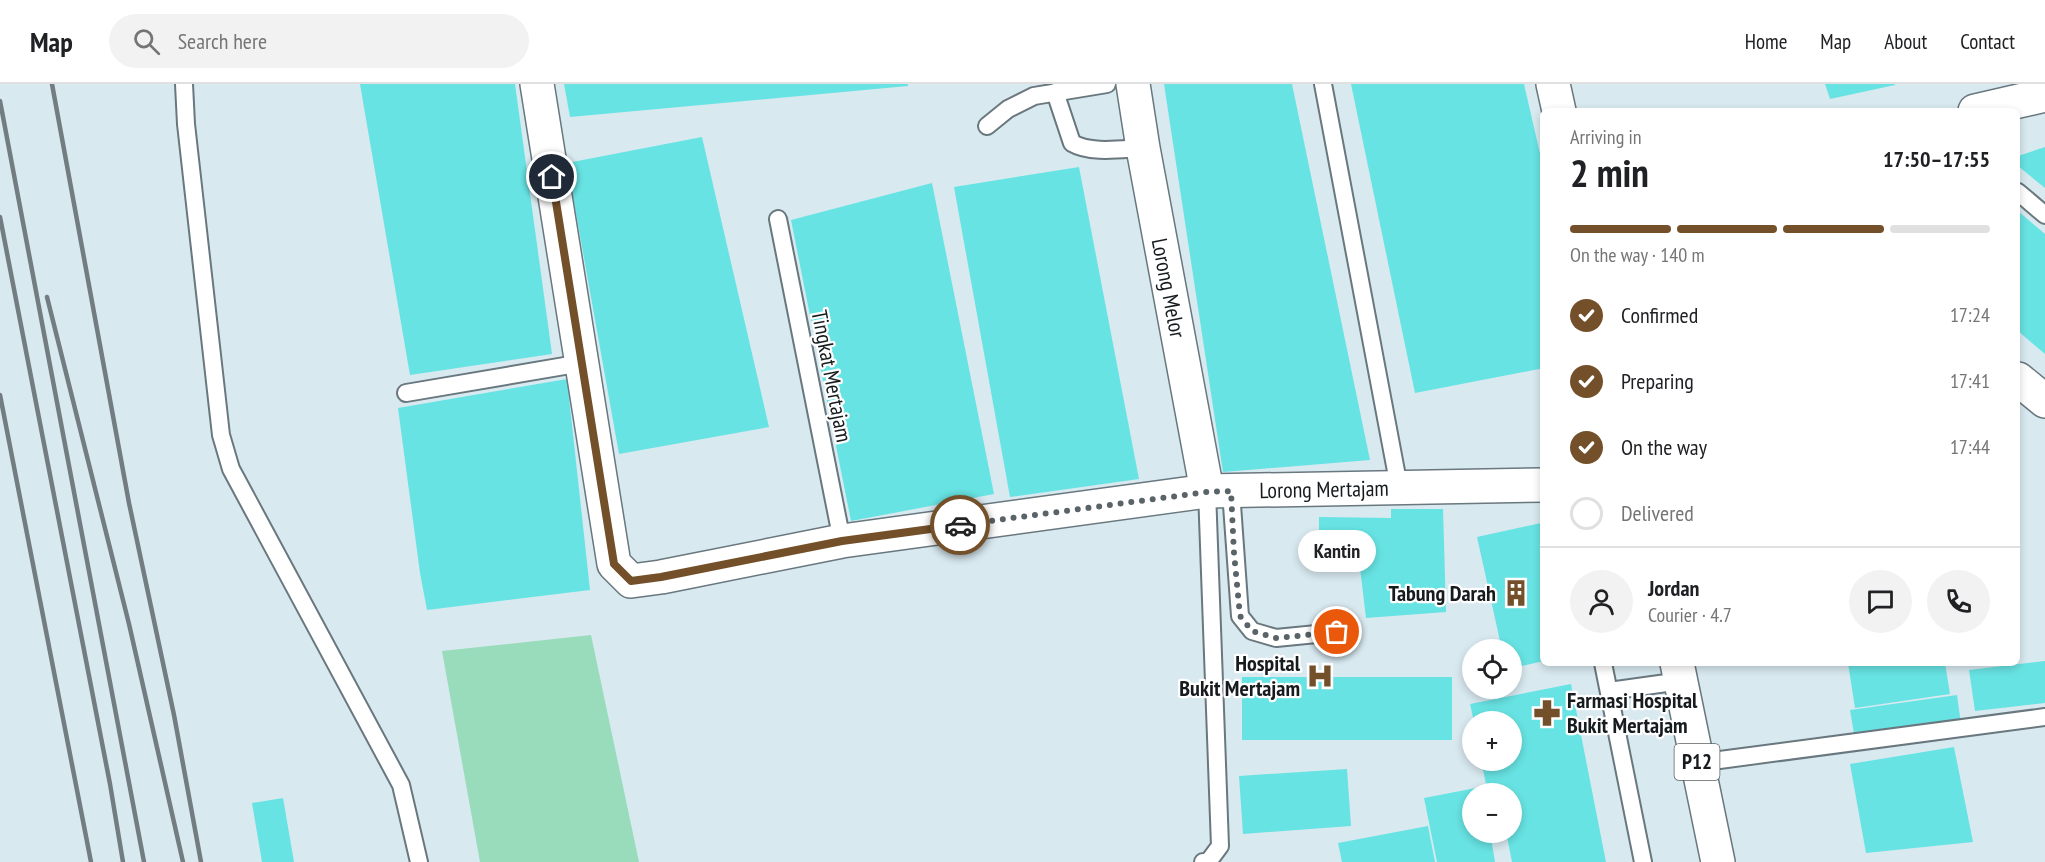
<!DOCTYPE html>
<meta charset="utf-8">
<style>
:root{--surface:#fff;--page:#f2f2f2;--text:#202124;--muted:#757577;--line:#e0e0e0;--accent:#735029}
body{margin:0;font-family:"PT Sans Narrow",sans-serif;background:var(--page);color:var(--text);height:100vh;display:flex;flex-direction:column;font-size:22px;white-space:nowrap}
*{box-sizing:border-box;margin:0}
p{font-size:20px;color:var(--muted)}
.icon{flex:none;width:33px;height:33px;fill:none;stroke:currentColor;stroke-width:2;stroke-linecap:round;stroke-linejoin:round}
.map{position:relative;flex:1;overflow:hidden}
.drawer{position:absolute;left:1540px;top:24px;width:480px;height:558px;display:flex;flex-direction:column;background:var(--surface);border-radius:9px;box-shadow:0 3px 9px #0003}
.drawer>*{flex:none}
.fabs{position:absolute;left:1462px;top:555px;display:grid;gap:12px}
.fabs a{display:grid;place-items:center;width:60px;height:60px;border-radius:50%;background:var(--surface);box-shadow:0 3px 9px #0003;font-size:30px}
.pin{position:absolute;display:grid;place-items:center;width:51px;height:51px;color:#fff;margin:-26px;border:3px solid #fff;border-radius:50%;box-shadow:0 2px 6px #0007}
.courier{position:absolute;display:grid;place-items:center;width:60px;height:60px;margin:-30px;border:4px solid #735029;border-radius:50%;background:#fff;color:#222;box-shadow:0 2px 8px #0007}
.bubble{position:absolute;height:42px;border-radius:21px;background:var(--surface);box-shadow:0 3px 9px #0003;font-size:20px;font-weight:700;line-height:42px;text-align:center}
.head em{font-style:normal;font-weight:700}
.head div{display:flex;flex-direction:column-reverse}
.head{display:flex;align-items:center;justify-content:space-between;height:102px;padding:0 30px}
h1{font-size:39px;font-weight:700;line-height:45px}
.bar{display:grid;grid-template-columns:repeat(4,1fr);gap:9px 6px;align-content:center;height:72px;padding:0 30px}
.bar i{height:8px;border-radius:4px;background:var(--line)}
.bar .active{background:var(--accent)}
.bar p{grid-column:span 4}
.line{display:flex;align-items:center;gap:15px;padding:0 30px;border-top:2px solid var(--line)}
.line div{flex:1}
.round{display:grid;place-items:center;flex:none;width:63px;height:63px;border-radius:32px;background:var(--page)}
ol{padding:0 30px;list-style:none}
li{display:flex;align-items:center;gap:18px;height:66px}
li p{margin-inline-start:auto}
li .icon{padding:6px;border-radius:50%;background:var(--accent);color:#fff;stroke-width:4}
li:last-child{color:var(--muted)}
li i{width:33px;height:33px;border:3px solid var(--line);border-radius:50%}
header{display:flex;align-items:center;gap:36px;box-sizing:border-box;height:84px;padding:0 30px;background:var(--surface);border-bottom:2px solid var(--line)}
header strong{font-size:28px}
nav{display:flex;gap:33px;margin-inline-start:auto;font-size:21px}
.search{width:420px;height:54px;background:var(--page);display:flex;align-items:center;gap:15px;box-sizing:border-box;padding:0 21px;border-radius:33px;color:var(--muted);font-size:22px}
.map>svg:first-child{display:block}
.green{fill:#99dcbc}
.building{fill:#68e3e3}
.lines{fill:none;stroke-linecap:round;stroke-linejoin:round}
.lane-casing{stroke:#69777e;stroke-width:20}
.street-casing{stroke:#69777e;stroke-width:36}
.primary-casing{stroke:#69777e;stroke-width:36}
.lane{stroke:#fff;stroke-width:16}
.street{stroke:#fff;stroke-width:33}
.primary{stroke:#fff;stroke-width:33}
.rail{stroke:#727c81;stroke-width:4.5}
.done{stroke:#5a6368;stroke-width:6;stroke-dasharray:0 10.8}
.route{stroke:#735029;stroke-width:8}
.labels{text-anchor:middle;stroke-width:4.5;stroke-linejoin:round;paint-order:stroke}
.shield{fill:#fff;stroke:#5c5f62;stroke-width:1.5}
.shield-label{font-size:21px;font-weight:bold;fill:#161b1e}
.street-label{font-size:22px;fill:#161b1e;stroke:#fff}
.poi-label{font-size:22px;font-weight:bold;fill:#161b1e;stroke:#fff;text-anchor:end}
</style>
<header>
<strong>Map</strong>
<div class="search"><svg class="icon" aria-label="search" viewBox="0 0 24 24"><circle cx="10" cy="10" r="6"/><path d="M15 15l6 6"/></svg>Search here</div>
<nav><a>Home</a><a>Map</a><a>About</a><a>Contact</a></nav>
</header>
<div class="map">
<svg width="2045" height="778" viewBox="0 0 2045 778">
<rect width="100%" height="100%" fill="#d8e9f0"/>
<path class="green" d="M591 551 639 778H480L442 567Z"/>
<g class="building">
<path d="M360 0H515L552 270 410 291Z"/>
<path d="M564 0H908V2L570 33Z"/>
<path d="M1164 0H1292L1370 376 1223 388Z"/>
<path d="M1351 0H1524L1544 87V284L1415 309Z"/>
<path d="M1825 0H1895V1L1830 15Z"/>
<path d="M702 53 769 343 619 370 567 79Z"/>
<path d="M2045 63V104L2018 82V72Z"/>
<path d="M1079 83 1139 395 1010 413 954 103Z"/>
<path d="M932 99 994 410 851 437 791 136Z"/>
<path d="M2018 127 2045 150V270L2018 247Z"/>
<path d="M567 295 590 506 427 526 420 489 398 324Z"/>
<path d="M1391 425H1443L1446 528 1366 534 1360 484 1319 481V433L1391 434Z"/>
<path d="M1541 439 1544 450V577L1512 584V566H1502L1477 453Z"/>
<path d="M2045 577V619L1975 627 1969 586Z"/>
<path d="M1848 579H1945L1950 610 1855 624Z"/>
<rect x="1242" y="593" width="210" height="63"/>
<path d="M1571 600 1606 778H1512L1506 748H1512V710H1488L1481 676H1512V638H1474L1470 620Z"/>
<path d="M1957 611 1961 640 1855 656 1850 626Z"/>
<path d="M1954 663 1973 758 1866 769 1850 680Z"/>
<path d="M1347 685 1351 742 1243 750 1239 692Z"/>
<path d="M1481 703 1482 710H1473V748H1490L1495 778H1437L1424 714Z"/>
<path d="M283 714 294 778H262L252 719Z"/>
<path d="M1428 742 1435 778H1342L1338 759Z"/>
</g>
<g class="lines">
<defs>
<g id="lane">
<path d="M184 0 186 40 221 351 231 385 401 701 419 778"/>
<path d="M1323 0 1399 403"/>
<path d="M1055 8 1072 59C1091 70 1121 65 1143 64"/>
<path d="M987 42 1008 25 1034 12 1107 0"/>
<path d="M2018 108 2045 131"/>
<path d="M778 135 842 457"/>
<path d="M406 309 582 279"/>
<path d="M1231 407 1240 532 1252 547 1276 554 1337 548"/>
<path d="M1603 579 1643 778"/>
<path d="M1609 607 1681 597"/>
<path d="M1697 679 2045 633"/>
<path d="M1203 778H1208L1220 762 1207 407"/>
</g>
<g id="street">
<path d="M537 0 614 480 631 497 661 493 842 457 1207 407 1544 401"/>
<path d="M1133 0 1143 64 1207 407"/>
<path d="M1975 27 2045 11"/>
<path d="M2018 295 2045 317"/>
</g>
<g id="primary">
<path d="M1553 0 1559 27"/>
<path d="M1677 579 1718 778"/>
</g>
</defs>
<use href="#lane" class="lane-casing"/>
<use href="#street" class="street-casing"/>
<use href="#primary" class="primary-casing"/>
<use href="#lane" class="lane"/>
<use href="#street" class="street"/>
<use href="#primary" class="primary"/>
<g class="rail">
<path d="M52 0 129 419 174 631 201 778"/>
<path d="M0 17 144 778"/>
<path d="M0 133 110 700 123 778"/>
<path d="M47 213 129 540 183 778"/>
<path d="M0 311 91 778"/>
</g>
</g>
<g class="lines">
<path class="done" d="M960 441 1207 408 1231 407 1234 469 1240 532 1252 547 1276 554 1337 548"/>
<path class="route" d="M552 93 614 480 631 497 661 493 842 457 960 441"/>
</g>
<defs>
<symbol id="building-bare" viewBox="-9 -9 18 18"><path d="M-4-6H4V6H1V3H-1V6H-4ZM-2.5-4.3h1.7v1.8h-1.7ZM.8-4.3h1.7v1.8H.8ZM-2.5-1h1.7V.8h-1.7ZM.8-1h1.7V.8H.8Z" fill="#735029" stroke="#fff" stroke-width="2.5" paint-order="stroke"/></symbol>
<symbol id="hospital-bare" viewBox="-9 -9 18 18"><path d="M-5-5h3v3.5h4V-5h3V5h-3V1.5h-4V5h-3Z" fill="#735029" stroke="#fff" stroke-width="2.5" paint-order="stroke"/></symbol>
<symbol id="pharmacy-bare" viewBox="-9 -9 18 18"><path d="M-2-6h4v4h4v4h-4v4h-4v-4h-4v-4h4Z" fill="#735029" stroke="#fff" stroke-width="2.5" paint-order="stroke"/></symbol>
</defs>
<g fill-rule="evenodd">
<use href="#building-bare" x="1497" y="490" width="38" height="38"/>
<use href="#hospital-bare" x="1301" y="573" width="38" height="38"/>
<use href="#pharmacy-bare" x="1528" y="610" width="38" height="38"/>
</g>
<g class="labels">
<rect class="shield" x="1674.5" y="660" width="45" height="36" rx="4.5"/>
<g class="shield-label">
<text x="1697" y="685">P12</text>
</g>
<g class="street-label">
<text transform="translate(1169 204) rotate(79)" y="8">Lorong Melor</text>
<text transform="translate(832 292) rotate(79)" y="8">Tingkat Mertajam</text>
<text transform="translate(1324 405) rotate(-1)" y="8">Lorong Mertajam</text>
</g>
<g class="poi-label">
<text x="1496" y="517">Tabung Darah</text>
<text x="1300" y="587">Hospital<tspan x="1300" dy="25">Bukit Mertajam</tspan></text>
<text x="1567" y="624" text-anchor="start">Farmasi Hospital<tspan x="1567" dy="25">Bukit Mertajam</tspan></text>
</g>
</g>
</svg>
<div class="fabs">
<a><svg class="icon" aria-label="locate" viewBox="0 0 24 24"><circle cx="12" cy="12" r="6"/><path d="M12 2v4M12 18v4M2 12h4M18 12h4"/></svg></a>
<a>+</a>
<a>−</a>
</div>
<div class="pin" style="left:1337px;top:548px;background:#ea580c"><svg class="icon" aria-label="bag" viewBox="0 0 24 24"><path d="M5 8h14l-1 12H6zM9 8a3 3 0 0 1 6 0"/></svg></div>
<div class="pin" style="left:552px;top:93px;background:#1f2937"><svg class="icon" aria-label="home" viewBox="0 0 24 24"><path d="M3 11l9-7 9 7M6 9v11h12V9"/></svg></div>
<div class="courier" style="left:960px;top:441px"><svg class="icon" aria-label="car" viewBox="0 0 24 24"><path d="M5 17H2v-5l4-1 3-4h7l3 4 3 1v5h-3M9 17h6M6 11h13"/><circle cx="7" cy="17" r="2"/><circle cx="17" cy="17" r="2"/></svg></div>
<div class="bubble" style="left:1298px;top:446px;width:78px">Kantin</div>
<section class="drawer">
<div class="head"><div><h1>2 min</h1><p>Arriving in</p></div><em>17:50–17:55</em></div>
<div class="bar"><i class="active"></i><i class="active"></i><i class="active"></i><i></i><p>On the way · 140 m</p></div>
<ol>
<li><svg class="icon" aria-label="check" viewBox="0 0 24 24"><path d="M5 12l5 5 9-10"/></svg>Confirmed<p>17:24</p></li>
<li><svg class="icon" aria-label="check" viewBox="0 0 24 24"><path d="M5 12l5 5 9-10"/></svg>Preparing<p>17:41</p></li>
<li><svg class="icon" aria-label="check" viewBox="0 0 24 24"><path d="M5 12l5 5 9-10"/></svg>On the way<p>17:44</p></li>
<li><i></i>Delivered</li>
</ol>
<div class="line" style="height:108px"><a class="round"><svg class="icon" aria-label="person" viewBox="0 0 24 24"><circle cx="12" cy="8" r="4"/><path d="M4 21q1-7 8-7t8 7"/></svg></a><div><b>Jordan</b><p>Courier · 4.7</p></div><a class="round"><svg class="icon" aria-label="chat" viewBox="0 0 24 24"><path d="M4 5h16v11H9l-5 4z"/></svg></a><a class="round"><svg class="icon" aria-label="phone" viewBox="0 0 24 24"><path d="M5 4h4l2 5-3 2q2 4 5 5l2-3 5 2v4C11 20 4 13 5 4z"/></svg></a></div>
</section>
</div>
